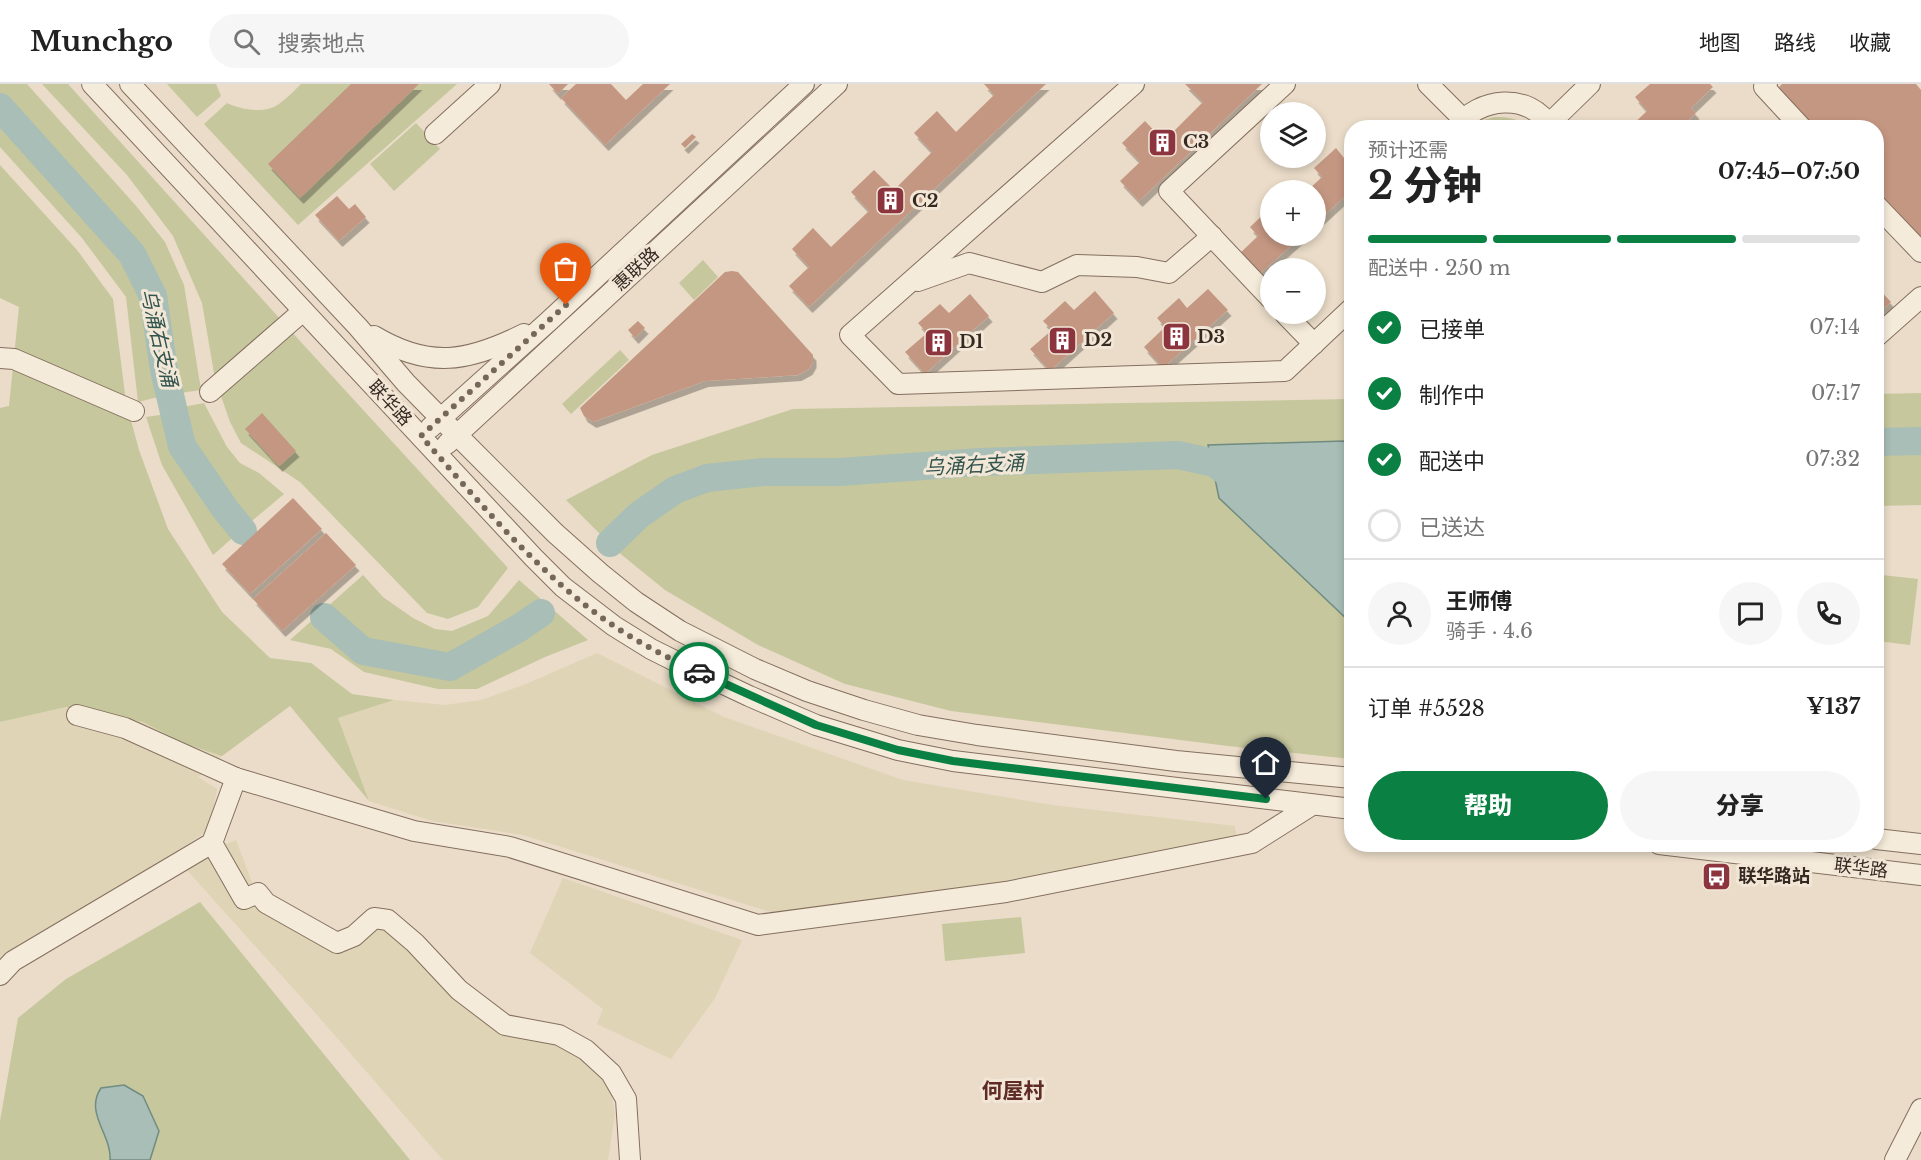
<!DOCTYPE html>
<html lang="zh">
<meta charset="utf-8">
<style>
:root{--surface:#fff;--page:#f6f6f6;--text:#222;--muted:#767676;--line:#e0e0e0;--accent:#0b8043}
body{margin:0;font-family:"Libre Baskerville","Noto Sans SC",serif;background:var(--page);color:var(--text);height:100vh;display:flex;flex-direction:column;font-size:22px;white-space:nowrap}
*{box-sizing:border-box;margin:0}
p{font-size:20px;color:var(--muted)}
.icon{flex:none;width:33px;height:33px;fill:none;stroke:currentColor;stroke-width:2;stroke-linecap:round;stroke-linejoin:round}
.map{position:relative;flex:1;overflow:hidden}
.side{position:absolute;left:1344px;top:36px;width:540px;height:732px;display:flex;flex-direction:column;background:var(--surface);border-radius:24px;box-shadow:0 3px 9px #0003}
.side>*{flex:none}
.tools{position:absolute;left:1260px;top:18px;display:grid;gap:12px}
.tools a{display:grid;place-items:center;width:66px;height:66px;border-radius:50%;background:var(--surface);box-shadow:0 3px 9px #0003;font-size:30px}
.pin{position:absolute;display:grid;place-items:center;width:51px;height:51px;color:#fff;margin:-62px -26px;border-radius:50% 50% 50% 0;rotate:-45deg;box-shadow:0 0 6px #0007}
.pin .icon{rotate:45deg}
.courier{position:absolute;display:grid;place-items:center;width:60px;height:60px;margin:-30px;border:4px solid #0b8043;border-radius:50%;background:#fff;color:#222;box-shadow:0 2px 8px #0007}
.head em{font-style:normal;font-weight:800}
.head div{display:flex;flex-direction:column-reverse}
.head{display:flex;align-items:center;justify-content:space-between;height:102px;padding:0 24px}
h1{font-size:39px;font-weight:800;line-height:45px}
.bar{display:grid;grid-template-columns:repeat(4,1fr);gap:9px 6px;align-content:center;height:72px;padding:0 24px}
.bar i{height:8px;border-radius:4px;background:var(--line)}
.bar .active{background:var(--accent)}
.bar p{grid-column:span 4}
.line{display:flex;align-items:center;gap:15px;padding:0 24px;border-top:2px solid var(--line)}
.line div{flex:1}
.round{display:grid;place-items:center;flex:none;width:63px;height:63px;border-radius:32px;background:var(--page)}
ol{padding:0 24px;list-style:none}
li{display:flex;align-items:center;gap:18px;height:66px}
li p{margin-inline-start:auto}
li .icon{padding:6px;border-radius:50%;background:var(--accent);color:#fff;stroke-width:4}
li:last-child{color:var(--muted)}
li i{width:33px;height:33px;border:3px solid var(--line);border-radius:50%}
.action{display:flex;gap:12px;margin-top:auto;padding:12px 24px}
.action a{flex:1;height:69px;border-radius:36px;background:var(--accent);color:#fff;font-size:24px;font-weight:800;line-height:69px;text-align:center}
.action a+a{background:var(--page);color:var(--text)}
header{display:flex;align-items:center;gap:36px;box-sizing:border-box;height:84px;padding:0 30px;background:var(--surface);border-bottom:2px solid var(--line)}
header strong{font-size:28px}
nav{display:flex;gap:33px;margin-inline-start:auto;font-size:21px}
.search{width:420px;height:54px;background:var(--page);display:flex;align-items:center;gap:15px;box-sizing:border-box;padding:0 21px;border-radius:33px;color:var(--muted);font-size:22px}
.map>svg:first-child{display:block}
.farmland{fill:#dfd4b6}
.green{fill:#c6c79d}
.water{fill:#a8beb6;stroke:#708c82;stroke-width:1.5}
.lines{fill:none;stroke-linecap:round;stroke-linejoin:round}
.river{stroke:#a8beb6;stroke-width:28}
.building{fill:#c49782;filter:url(#shadow)}
.minor-casing{stroke:#846f5f;stroke-width:22}
.minor{stroke:#f5ebda;stroke-width:20}
.done{stroke:#75685b;stroke-width:6;stroke-dasharray:0 10.8}
.route{stroke:#0b8043;stroke-width:8}
.labels{text-anchor:middle;stroke-width:6;stroke-linejoin:round;paint-order:stroke}
.poi-label{font-size:18px;font-weight:bold;fill:#362921;stroke:#f2e7d7;text-anchor:start}
.street-label{font-size:18px;fill:#362921;stroke:#f2e7d7}
.water-label{font-size:20px;font-style:italic;fill:#32544e;stroke:#f2e7d7}
.quarter-label{font-size:21px;font-weight:bold;fill:#5e2b25;stroke:#f2e7d7}
</style>
<header>
<strong>Munchgo</strong>
<div class="search"><svg class="icon" aria-label="search" viewBox="0 0 24 24"><circle cx="10" cy="10" r="6"/><path d="M15 15l6 6"/></svg>搜索地点</div>
<nav><a>地图</a><a>路线</a><a>收藏</a></nav>
</header>
<div class="map">
<svg width="1921" height="1076" viewBox="0 0 1921 1076">
<defs>
<filter id="shadow"><feDropShadow dx="3.5" dy="6" stdDeviation="0" flood-color="#0004"/></filter>
</defs>
<rect width="100%" height="100%" fill="#eadcc8"/>
<g class="farmland">
<path d="M597 569 724 633 903 696 1052 721 1235 742 1237 758 900 819 790 834 523 751 432 737 369 717 338 634 394 616 445 621 481 616 526 600Z"/>
<path d="M66 623 143 638 222 672 198 693 217 705 209 746 0 881V638Z"/>
<path d="M236 756 258 814 338 863 375 840 383 842 456 911 562 958 587 974 610 1002 615 1030 608 1076H443L318 932 186 785 212 766Z"/>
<path d="M563 794 742 856 715 914 671 975 597 940 603 925 530 869Z"/>
</g>
<g class="green">
<path d="M0 0H27L137 123 165 158 184 201 201 306 173 310 166 244 156 207 135 164 0 15Z"/>
<path d="M42 0H68L300 257 508 484 478 523 448 535 427 529 300 398 241 359 230 338 215 295 202 219 173 152 127 91Z"/>
<path d="M167 0H216L221 12 197 33Z"/>
<path d="M301 0H457L298 141 204 40 227 19C241 26 266 30 279 20 287 14 294 7 301 0Z"/>
<path d="M0 32 82 120 125 169 146 213 162 312 138 318 126 213 82 154 0 63Z"/>
<path d="M1494 33C1509 33 1518 35 1530 43H1473L1481 37Z"/>
<path d="M416 39 440 65 394 107 370 80Z"/>
<path d="M0 81 77 166 113 215 126 318 139 366 168 445 222 528 270 574 311 579 352 610 394 616 338 634 369 717 290 622 222 672 183 659 143 638 66 623 0 638V324L9 322 19 223 0 214Z"/>
<path d="M703 176 718 193 694 216 679 199Z"/>
<path d="M620 266 629 276 571 330 562 320Z"/>
<path d="M1921 309V421L1877 422V310Z"/>
<path d="M1351 315V675L1228 662 951 627 845 600 758 561 665 506 617 467 566 416 652 371 793 325Z"/>
<path d="M204 319 227 363 240 379 259 389 284 410 246 442 226 418 187 358 178 324Z"/>
<path d="M166 330 186 381 237 450 213 471 162 381 146 333Z"/>
<path d="M363 491 383 513 413 534 435 545 452 547 488 532 519 496 588 556 545 573 477 605H438L364 588 331 565 290 556Z"/>
<path d="M1882 491 1918 495 1910 561 1877 557V533Z"/>
<path d="M200 818 410 1076H0V1037L18 934 66 895Z"/>
<path d="M1021 833 1025 869 945 877 942 840Z"/>
</g>
<g class="water">
<path d="M1344 357 1352 376 1351 539 1219 414 1208 361Z"/>
<path d="M124 1001 143 1012 159 1047 150 1076H110C112 1051 84 1029 101 1004Z"/>
</g>
<g class="lines">
<g class="river">
<path d="M0 23 132 170 153 212 164 286 182 362 225 425 243 447"/>
<path d="M1876 358 1921 357"/>
<path d="M610 459 639 431 675 406 707 394 764 388H839L981 378 1178 371 1214 379 1241 399H1244"/>
<path d="M324 533 363 567 450 583 519 544 541 529"/>
</g>
</g>
<g class="building">
<path d="M351 0H419L300 114 268 80Z"/>
<path d="M549 0H568L558 10Z"/>
<path d="M576 0H611L626 16 643 0H670L605 61 561 14Z"/>
<path d="M984 0H1046L809 223 789 202 809 183 792 165 813 144 831 163 869 127 851 108 874 86 894 106 932 68 914 49 937 27 956 48 994 11Z"/>
<path d="M1185 0H1262L1139 117 1120 97 1140 78 1122 59 1145 37 1164 57 1203 18Z"/>
<path d="M1650 0H1710L1713 3 1691 24 1696 29 1680 44H1629L1647 27 1635 13Z"/>
<path d="M1782 0H1916L1921 6V160L1876 111V44H1814L1778 4Z"/>
<path d="M692 50 696 53 685 64 681 60Z"/>
<path d="M1336 64 1344 74 1352 67V106L1316 139V106H1308L1322 93 1314 84Z"/>
<path d="M337 112 349 125 355 120 366 133 339 157 315 131Z"/>
<path d="M1270 124V152H1302L1256 193 1237 172 1258 152 1250 143Z"/>
<path d="M732 187 738 188 813 271V278L809 285 798 291 705 297 593 338 584 332 580 324 725 188Z"/>
<path d="M1876 202 1891 218 1876 231Z"/>
<path d="M1208 205 1228 226 1163 284 1144 263 1165 243 1157 234 1179 214 1187 224Z"/>
<path d="M1095 207 1114 229 1050 287 1030 265 1052 246 1043 237 1065 217 1074 226Z"/>
<path d="M970 210 989 232 925 290 905 268 927 249 918 239 940 220 949 229Z"/>
<path d="M638 237 645 244 635 254 628 246Z"/>
<path d="M262 329 296 367 279 382 245 345Z"/>
<path d="M293 414 322 445 250 510 222 480Z"/>
<path d="M326 449 356 481 282 547 253 515Z"/>
</g>
<g class="lines">
<defs>
<g id="minor">
<path d="M92 0 533 473 563 503 614 542 651 565 677 578 749 612 816 641 898 666 953 677 1352 725"/>
<path d="M130 0 358 243 406 299 457 351 555 449 600 489 636 518 680 547 755 585 807 607 864 626 918 641 977 651 1176 677 1352 694"/>
<path d="M1134 0 850 251 898 300 1285 287 1352 224"/>
<path d="M1428 0 1462 34"/>
<path d="M1767 0 1764 3 1802 44"/>
<path d="M1549 40 1590 0"/>
<path d="M1456 44C1478 13 1530 7 1551 44"/>
<path d="M435 50 490 0"/>
<path d="M1876 121 1921 168"/>
<path d="M918 197 969 179 1042 198 1077 181 1137 183 1169 189 1212 152"/>
<path d="M1270 214 1169 107 1285 0"/>
<path d="M1285 230 1314 260"/>
<path d="M374 252C429 285 468 278 524 250"/>
<path d="M1876 253 1921 213"/>
<path d="M0 274 14 275 134 327"/>
<path d="M210 308 303 227"/>
<path d="M430 344 549 237 804 0"/>
<path d="M447 360 837 0"/>
<path d="M77 631 125 644 236 694 414 747 510 763 758 841 1006 808 1252 759 1312 721"/>
<path d="M1876 755 1921 760"/>
<path d="M212 759 244 815 258 809 266 819 337 859 354 852 374 834 388 836 415 859 459 906 505 941 559 951 586 966 611 989 626 1015 630 1076"/>
<path d="M1659 760 1921 791"/>
<path d="M0 891 13 877 212 759 236 694"/>
<path d="M1895 1076 1921 1025"/>
</g>
</defs>
<use href="#minor" class="minor-casing"/>
<use href="#minor" class="minor"/>
</g>
<g class="lines">
<path class="done" d="M566 221 421 352C479 418 542 494 614 542 641 560 670 575 699 588"/>
<path class="route" d="M699 588 816 641 898 666 953 677 1266 715"/>
</g>
<defs>
<symbol id="building-square" viewBox="-11 -11 22 22"><rect x="-9" y="-9" width="18" height="18" rx="4" fill="#8c353e" stroke="#f2e7d7"/><path d="M-4-6H4V6H1V3H-1V6H-4ZM-2.5-4.3h1.7v1.8h-1.7ZM.8-4.3h1.7v1.8H.8ZM-2.5-1h1.7V.8h-1.7ZM.8-1h1.7V.8H.8Z" fill="#fff"/></symbol>
<symbol id="bus-square" viewBox="-11 -11 22 22"><rect x="-9" y="-9" width="18" height="18" rx="4" fill="#8c353e" stroke="#f2e7d7"/><path d="M-5-6H5V4H4V6H2V4H-2V6H-4V4H-5ZM-3.5-4V0h7V-4ZM-3.5 1.2v1.5H-2V1.2ZM2 1.2v1.5H3.5V1.2Z" fill="#fff"/></symbol>
</defs>
<g fill-rule="evenodd">
<use href="#building-square" x="1146" y="42" width="33" height="33"/>
<use href="#building-square" x="874" y="100" width="33" height="33"/>
<use href="#building-square" x="1160" y="236" width="33" height="33"/>
<use href="#building-square" x="1046" y="240" width="33" height="33"/>
<use href="#building-square" x="922" y="242" width="33" height="33"/>
<use href="#bus-square" x="1700" y="776" width="33" height="33"/>
</g>
<g class="labels">
<g class="poi-label">
<text x="1183" y="64">C3</text>
<text x="912" y="123">C2</text>
<text x="1197" y="259">D3</text>
<text x="1084" y="262">D2</text>
<text x="959" y="264">D1</text>
<text x="1738" y="798">联华路站</text>
</g>
<g class="street-label">
<text transform="translate(636 185) rotate(-43)" y="6">惠联路</text>
<text transform="translate(390 319) rotate(47)" y="6">联华路</text>
<text transform="translate(1861 784) rotate(7)" y="6">联华路</text>
</g>
<g class="water-label">
<text transform="translate(159 254) rotate(77)" y="7">乌涌右支涌</text>
<text transform="translate(974 381) rotate(-3)" y="7">乌涌右支涌</text>
</g>
<g class="quarter-label">
<text x="1013" y="1014">何屋村</text>
</g>
</g>
</svg>
<div class="tools">
<a><svg class="icon" aria-label="layers" viewBox="0 0 24 24"><path d="M12 4l9 5-9 5-9-5zM3 14l9 5 9-5"/></svg></a>
<a>+</a>
<a>−</a>
</div>
<div class="pin" style="left:566px;top:221px;background:#ea580c"><svg class="icon" aria-label="bag" viewBox="0 0 24 24"><path d="M5 8h14l-1 12H6zM9 8a3 3 0 0 1 6 0"/></svg></div>
<div class="pin" style="left:1266px;top:715px;background:#1f2937"><svg class="icon" aria-label="home" viewBox="0 0 24 24"><path d="M3 11l9-7 9 7M6 9v11h12V9"/></svg></div>
<div class="courier" style="left:699px;top:588px"><svg class="icon" aria-label="car" viewBox="0 0 24 24"><path d="M5 17H2v-5l4-1 3-4h7l3 4 3 1v5h-3M9 17h6M6 11h13"/><circle cx="7" cy="17" r="2"/><circle cx="17" cy="17" r="2"/></svg></div>
<section class="side">
<div class="head"><div><h1>2 分钟</h1><p>预计还需</p></div><em>07:45–07:50</em></div>
<div class="bar"><i class="active"></i><i class="active"></i><i class="active"></i><i></i><p>配送中 · 250 m</p></div>
<ol>
<li><svg class="icon" aria-label="check" viewBox="0 0 24 24"><path d="M5 12l5 5 9-10"/></svg>已接单<p>07:14</p></li>
<li><svg class="icon" aria-label="check" viewBox="0 0 24 24"><path d="M5 12l5 5 9-10"/></svg>制作中<p>07:17</p></li>
<li><svg class="icon" aria-label="check" viewBox="0 0 24 24"><path d="M5 12l5 5 9-10"/></svg>配送中<p>07:32</p></li>
<li><i></i>已送达</li>
</ol>
<div class="line" style="height:108px"><a class="round"><svg class="icon" aria-label="person" viewBox="0 0 24 24"><circle cx="12" cy="8" r="4"/><path d="M4 21q1-7 8-7t8 7"/></svg></a><div><b>王师傅</b><p>骑手 · 4.6</p></div><a class="round"><svg class="icon" aria-label="chat" viewBox="0 0 24 24"><path d="M4 5h16v11H9l-5 4z"/></svg></a><a class="round"><svg class="icon" aria-label="phone" viewBox="0 0 24 24"><path d="M5 4h4l2 5-3 2q2 4 5 5l2-3 5 2v4C11 20 4 13 5 4z"/></svg></a></div>
<div class="line" style="height:78px"><div>订单 #5528</div><b>¥137</b></div>
<div class="action"><a>帮助</a><a>分享</a></div>
</section>
</div>
